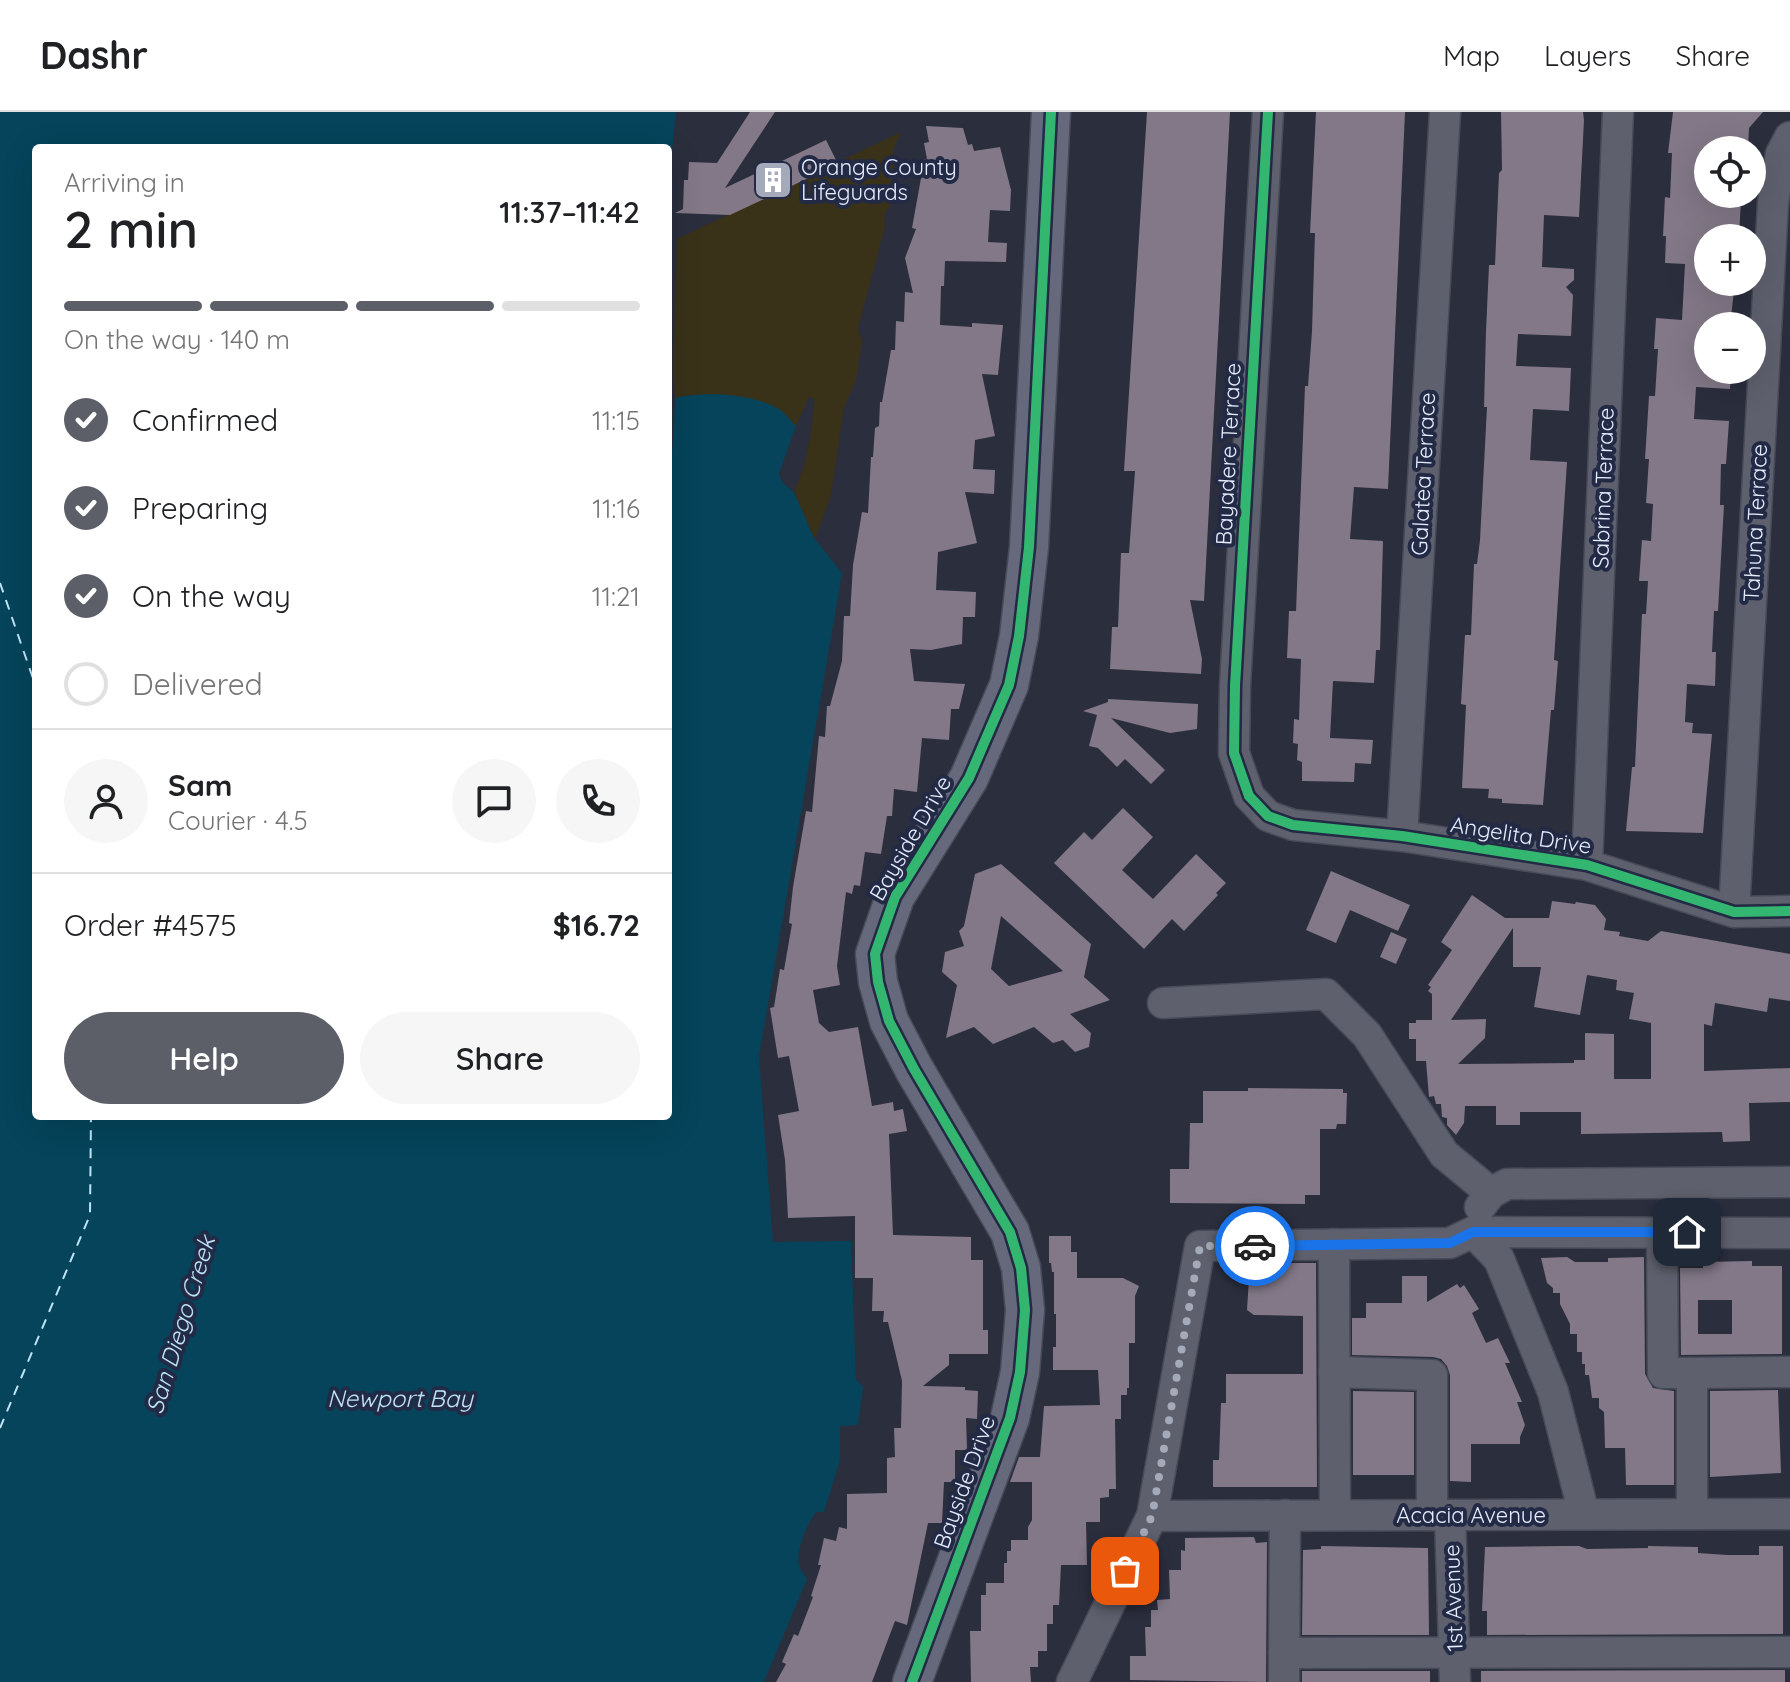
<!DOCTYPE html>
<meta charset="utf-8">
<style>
:root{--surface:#fff;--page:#f6f6f6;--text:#202124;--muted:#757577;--line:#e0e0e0;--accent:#5c5f68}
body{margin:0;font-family:Quicksand,sans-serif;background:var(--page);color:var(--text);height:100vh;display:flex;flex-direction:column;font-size:30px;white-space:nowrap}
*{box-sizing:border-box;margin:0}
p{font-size:26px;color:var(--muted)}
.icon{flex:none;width:44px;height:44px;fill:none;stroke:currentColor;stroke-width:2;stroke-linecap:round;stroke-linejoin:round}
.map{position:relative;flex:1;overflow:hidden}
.side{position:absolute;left:32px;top:32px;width:640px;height:976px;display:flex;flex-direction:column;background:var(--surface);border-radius:8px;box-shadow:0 8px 32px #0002}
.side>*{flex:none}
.buttons{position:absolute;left:1694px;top:24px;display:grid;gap:16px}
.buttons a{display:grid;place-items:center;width:72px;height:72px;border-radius:50%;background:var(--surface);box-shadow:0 8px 32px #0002;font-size:40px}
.pin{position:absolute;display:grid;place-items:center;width:68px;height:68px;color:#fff;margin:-34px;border-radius:16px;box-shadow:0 4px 12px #0006}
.courier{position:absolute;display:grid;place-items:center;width:80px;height:80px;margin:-40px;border:6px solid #1a73e8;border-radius:50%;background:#fff;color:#222;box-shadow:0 2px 10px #0007}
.overview em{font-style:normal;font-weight:600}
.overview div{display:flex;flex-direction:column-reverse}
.overview{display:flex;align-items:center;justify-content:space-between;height:136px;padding:0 32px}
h1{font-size:52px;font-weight:600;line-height:60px}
.bar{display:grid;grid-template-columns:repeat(4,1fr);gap:12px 8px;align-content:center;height:96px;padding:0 32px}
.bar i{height:10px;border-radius:6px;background:var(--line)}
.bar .active{background:var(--accent)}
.bar p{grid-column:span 4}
.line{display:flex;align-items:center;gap:20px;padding:0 32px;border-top:2px solid var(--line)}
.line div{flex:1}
.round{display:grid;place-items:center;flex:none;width:84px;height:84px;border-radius:42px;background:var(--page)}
ol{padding:0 32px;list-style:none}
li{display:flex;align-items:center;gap:24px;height:88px}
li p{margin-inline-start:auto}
li .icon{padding:8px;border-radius:50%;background:var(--accent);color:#fff;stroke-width:4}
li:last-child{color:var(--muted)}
li i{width:44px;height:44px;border:4px solid var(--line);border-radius:50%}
.action{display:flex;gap:16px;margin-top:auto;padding:16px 32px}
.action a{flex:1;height:92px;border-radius:48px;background:var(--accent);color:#fff;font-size:32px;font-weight:600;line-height:92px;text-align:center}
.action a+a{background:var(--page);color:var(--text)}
header{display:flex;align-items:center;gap:48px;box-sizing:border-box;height:112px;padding:0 40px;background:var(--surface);border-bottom:2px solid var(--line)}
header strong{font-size:38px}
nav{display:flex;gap:44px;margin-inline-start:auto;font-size:28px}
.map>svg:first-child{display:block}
.sand{fill:#393219}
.water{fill:#05445b}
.pier{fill:#2b2e3d}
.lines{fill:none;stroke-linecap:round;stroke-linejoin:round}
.ferry{stroke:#bde4f7;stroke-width:2;stroke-dasharray:10 8;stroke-linecap:butt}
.building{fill:#827887;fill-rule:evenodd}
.minor-casing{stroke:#474a57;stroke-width:33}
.major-casing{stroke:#474a57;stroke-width:41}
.minor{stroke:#5e616d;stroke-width:30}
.major{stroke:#66697b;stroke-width:38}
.cycleway-casing{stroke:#232a45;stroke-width:15}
.cycleway{stroke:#33b770;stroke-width:10}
.done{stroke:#a5aaba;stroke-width:8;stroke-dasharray:0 14.4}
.route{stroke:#1a73e8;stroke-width:10}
.labels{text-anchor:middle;stroke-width:8;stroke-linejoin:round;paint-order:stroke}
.poi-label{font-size:22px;fill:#e6ecfd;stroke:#232a45;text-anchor:start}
.street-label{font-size:22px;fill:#e6ecfd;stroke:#232a45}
.water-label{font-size:24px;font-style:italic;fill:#bde4f7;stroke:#232a45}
</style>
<header>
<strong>Dashr</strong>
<nav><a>Map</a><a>Layers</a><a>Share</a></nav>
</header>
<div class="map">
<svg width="1790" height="1570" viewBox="0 0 1790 1570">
<rect width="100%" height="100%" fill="#2b2e3d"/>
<path class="sand" d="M901 20 893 38 894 87 884 103 885 115 858 216 862 230 856 269 844 295 831 383 815 427 794 380C807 352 813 317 814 287L809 285 796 314 783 300 690 283 675 286 673 260 677 127Z"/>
<path class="water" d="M0 0H676L671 49 668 204V36H36V1004H668V382L670 381 675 286C704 279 758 281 783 300 787 304 792 310 796 314L779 362 783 371 794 380 814 426 842 461 759 945 773 1130 851 1129 856 1267 863 1275 858 1313 840 1314V1348L824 1400H816C807 1411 794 1442 800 1456 800 1457 807 1466 807 1467L764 1570H0Z"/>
<g class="pier">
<path d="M675 282 670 382H668L671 286Z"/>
<path d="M798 310 800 315 783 362 786 369 796 376 794 380 783 371 779 362Z"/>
</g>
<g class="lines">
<g class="ferry">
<path d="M0 471 36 575"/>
<path d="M0 1316 90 1103 91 1004"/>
</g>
</g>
<g class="building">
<path d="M750 0H775L725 76 826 28 838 52 730 103 675 101 683 97 684 68H688L689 50 717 51Z"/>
<path d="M1147 0H1230L1204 489 1190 488 1202 547 1201 562 1110 557 1112 515H1118L1121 441H1129L1135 359H1124Z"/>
<path d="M1316 0H1405L1388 377 1354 375 1350 427 1383 429 1380 538H1376L1374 571 1333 569 1330 626 1373 628 1371 652 1355 651 1354 670 1302 669V650L1297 648 1298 632 1293 631 1294 607 1299 608 1301 547 1287 546 1289 499H1296L1305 274H1308L1312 219 1315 121H1310Z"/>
<path d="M1501 0H1583L1584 8 1579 105 1544 103 1542 155 1574 157V168L1566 175 1573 183 1571 224 1518 222 1516 254 1571 256 1569 299 1533 297 1530 348 1567 350 1554 548 1558 549 1554 598H1551L1543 693 1502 691V687L1488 686 1489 677 1462 676 1466 593 1461 592 1465 523H1471L1474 452H1477L1480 428 1487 295H1484L1486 219 1489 153H1495L1499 61 1502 58Z"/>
<path d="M1673 0H1763L1749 16 1748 38H1708V82H1714V85L1741 87 1739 126H1708V170H1735L1730 214H1708V258H1731L1730 277 1696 275 1694 307 1729 309 1726 352H1721L1720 393H1724L1718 499H1714L1712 540H1716L1715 574 1687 572 1685 610 1693 611 1692 621 1712 622 1703 721 1626 719 1632 655H1635L1642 502H1646L1648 469H1639L1642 428 1651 429 1653 392 1646 391 1649 347H1645L1649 284H1655L1658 237H1654L1656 206 1682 208 1685 152 1665 151 1666 124H1663L1665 85 1670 86 1672 41H1668Z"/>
<path d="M926 14 963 16 968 33 972 32 974 39 1000 35 1011 78 1010 99 990 98 988 130 1007 131 1006 150 945 149 944 174H941L940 213 972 215V211L1003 213 998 263 982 262 995 324 975 328 973 357 995 358 994 382 965 380 977 431 938 440 936 478 976 480 975 505H963L962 532 931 538 910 537 914 569 965 572 959 597H951L949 628 922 626 917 680 894 677 892 704H887L881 742 865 740 860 774 854 773 852 782 846 780 837 854 840 873 813 878 819 911 829 920 858 915 872 994 893 990 894 999 903 997 907 1019 889 1022 893 1123 971 1125V1148H983V1218H988V1242H949V1253L923 1274 965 1275V1278L978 1279 977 1307 966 1306 967 1338H955V1370H944L942 1411H928L907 1513 895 1509 872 1570H776L786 1552 782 1550 794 1522 798 1524 813 1485 811 1484 821 1453H818L824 1426 836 1429 839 1415 847 1417V1382L887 1381V1346L895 1345 894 1316H901L902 1269 888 1210H883L884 1199H872L873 1166H855V1104L788 1106 785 1048 778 1003 799 999 789 944 778 946 770 896 774 895 780 857 784 858 792 812 789 811 793 775 806 699 812 700 819 624 825 625 827 594H830L842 549 844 504H850L853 453 862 400 868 401 871 345H873L875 316 879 314 880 290H882L891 238H895L896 209 904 210 905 180 913 181 905 146 916 117 912 116 923 55 921 48 927 47 924 31 929 30Z"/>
<path d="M1108 587 1198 592 1197 617 1170 621 1111 606 1165 658 1151 672 1125 647 1117 655 1098 636 1089 634 1097 603 1083 599 1108 590Z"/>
<path d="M1123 696 1153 725 1122 758 1153 787 1196 742 1226 771 1216 781 1218 783 1184 819 1172 807 1144 837 1054 751 1084 720 1092 728Z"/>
<path d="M1001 752 1091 832 1084 865 1110 888 1070 902 1091 921 1089 935 1075 940 1063 928 1053 931 1034 915 993 932 974 915 946 926 957 873 942 860 945 840 964 834 959 819 964 814 975 762ZM1001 804 1063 859 1009 874 991 857Z"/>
<path d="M1331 759 1410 793 1398 819 1350 798 1336 831 1306 818Z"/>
<path d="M1472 783 1505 806H1549L1552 789 1575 792 1576 790 1595 793 1606 807 1604 818 1620 820 1619 824 1648 829 1661 819 1790 842V889L1769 886 1767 900 1715 891 1712 914 1704 912V959L1790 956V990L1749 991 1750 1029 1723 1030 1722 1020 1581 1022V1000H1520V1013H1496V994H1465L1464 1011 1456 1023 1447 1013V1006L1442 1005 1441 992H1436L1434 984 1429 985 1426 949H1416V927H1409V911H1416V908H1432V882L1428 879 1431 875 1428 873 1452 838 1441 830ZM1513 816V855H1541L1534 895 1580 903 1587 863 1617 868 1616 878 1634 881 1629 907 1651 911V967H1614V922L1585 921V948H1574V951L1458 952 1485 926 1486 907 1451 908Z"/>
<path d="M1391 820 1407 827 1396 852 1380 845Z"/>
<path d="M1248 976 1343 977V981H1347L1346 1012H1337L1336 1017H1320V1083H1305V1092L1170 1091V1057H1189L1190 1011H1203V979H1248Z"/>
<path d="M1049 1124H1071V1140H1077V1166H1123L1139 1174 1135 1184V1231H1129V1276H1127V1283H1121V1307H1115L1116 1377H1109V1385L1100 1386V1410H1086L1087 1453H1061L1059 1493H1053V1512H1047V1539H1038V1555H1030L1031 1570H971L970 1519H981V1483H986V1471H1004V1451H1007V1439H1011V1428H1028V1415L1032 1408V1370H1010L1019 1345H1040L1044 1294 1100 1293 1098 1258H1053V1235H1056V1202H1054V1160H1052L1051 1151H1049Z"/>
<path d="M1567 1145 1575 1150H1608V1146L1644 1145 1645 1262 1653 1276 1674 1279V1373H1626L1625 1336H1605L1604 1300 1599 1296V1286H1592L1589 1263H1585V1252H1582V1240H1577V1222H1570V1212L1560 1192V1181H1553V1176L1547 1171 1541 1146Z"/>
<path d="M1752 1149V1154H1782V1242L1681 1243 1680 1156H1703V1150ZM1698 1188H1732V1222H1698Z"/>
<path d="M1250 1151H1316L1317 1375H1213V1348H1219L1221 1291H1226V1262H1303V1204L1254 1203 1247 1198Z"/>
<path d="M1402 1164H1427V1190L1457 1172 1460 1176 1464 1173 1479 1197 1472 1201 1486 1231 1498 1226 1510 1251H1505L1522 1290H1517L1525 1313 1520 1325V1332H1471V1370L1450 1369V1263L1447 1254 1441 1247 1433 1245 1352 1243V1206H1366V1191H1402Z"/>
<path d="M1778 1278 1781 1361 1710 1365V1279Z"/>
<path d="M1353 1279 1414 1280V1363H1353Z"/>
<path d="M1254 1425 1256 1431 1267 1430 1266 1570 1130 1568V1544H1146L1145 1515H1151V1498H1158L1157 1488 1170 1487 1169 1458H1181V1438L1185 1439V1426Z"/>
<path d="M1321 1434 1428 1436 1429 1523H1302L1303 1438 1321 1437Z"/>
<path d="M1564 1434H1579L1587 1437 1648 1436V1434L1698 1435V1441L1727 1443H1759V1434H1783V1522L1487 1523V1499H1482L1485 1435Z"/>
<path d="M1785 1558V1570H1481V1559Z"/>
<rect x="1302" y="1559" width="128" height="11"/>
</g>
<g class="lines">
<defs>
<g id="minor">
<path d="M1268 0 1235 574 1234 641 1249 684 1268 704 1293 713 1402 724 1587 753 1734 800 1790 799"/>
<path d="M1402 724 1445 0"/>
<path d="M1587 753 1618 0"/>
<path d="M1734 800 1773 91 1781 42 1790 25"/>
<path d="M1163 891 1326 882 1367 923 1444 1042 1491 1081"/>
<path d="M1480 1095 1491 1081 1507 1072 1790 1070"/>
<path d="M1473 1120 1499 1147 1553 1280 1584 1402"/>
<path d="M1662 1120 1663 1261H1692V1402"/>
<path d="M1334 1132 1335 1403"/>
<path d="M1334 1260 1432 1263V1403"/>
<path d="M1692 1261 1790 1260"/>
<path d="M1450 1403 1455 1570"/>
<path d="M1152 1404 1790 1402"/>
<path d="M1284 1541 1790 1540"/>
<path d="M1072 1570 1152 1404 1200 1134 1450 1131 1473 1120 1790 1121"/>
<path d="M1284 1570 1285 1403"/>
</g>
<path id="major" d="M912 1570 1010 1306 1020 1260 1025 1198 1021 1156 1010 1120 914 957 889 909 878 870 875 842 895 785 969 666 1009 573 1019 524 1029 435 1051 0"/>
</defs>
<use href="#minor" class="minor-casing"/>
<use href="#major" class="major-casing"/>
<use href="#minor" class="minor"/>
<use href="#major" class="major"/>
<defs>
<g id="cycleway">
<path d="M1268 0 1235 574 1234 641 1249 684 1268 704 1293 713 1402 724 1587 753 1734 800 1790 799"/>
<path d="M912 1570 1010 1306 1020 1260 1025 1198 1021 1156 1010 1120 914 957 889 909 878 870 875 842 895 785 969 666 1009 573 1019 524 1029 435 1051 0"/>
</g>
</defs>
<use href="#cycleway" class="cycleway-casing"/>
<use href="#cycleway" class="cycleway"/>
</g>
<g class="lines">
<path class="done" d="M1125 1459 1152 1404 1200 1134H1255"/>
<path class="route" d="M1255 1134 1450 1131 1473 1120H1687"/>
</g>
<defs>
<symbol id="building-square" viewBox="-11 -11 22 22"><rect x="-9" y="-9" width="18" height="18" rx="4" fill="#a5aaba" stroke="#232a45"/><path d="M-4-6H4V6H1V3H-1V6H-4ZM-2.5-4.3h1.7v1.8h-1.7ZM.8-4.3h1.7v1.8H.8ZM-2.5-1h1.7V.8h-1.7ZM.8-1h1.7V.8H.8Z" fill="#fff"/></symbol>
</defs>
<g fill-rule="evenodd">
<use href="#building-square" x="751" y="46" width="44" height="44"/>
</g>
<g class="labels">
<g class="poi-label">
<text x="801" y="63">Orange County<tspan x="801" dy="25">Lifeguards</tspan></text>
</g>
<g class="street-label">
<text transform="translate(1228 342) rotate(-87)" y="8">Bayadere Terrace</text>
<text transform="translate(1423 362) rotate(-87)" y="8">Galatea Terrace</text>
<text transform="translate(1603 376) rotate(-88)" y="8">Sabrina Terrace</text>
<text transform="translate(1755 411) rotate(-87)" y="8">Tahuna Terrace</text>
<text transform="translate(1521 723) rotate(9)" y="8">Angelita Drive</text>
<text transform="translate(910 726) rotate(-60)" y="8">Bayside Drive</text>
<text transform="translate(964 1370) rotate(-70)" y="8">Bayside Drive</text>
<text x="1471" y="1411">Acacia Avenue</text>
<text transform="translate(1453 1486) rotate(-92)" y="8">1st Avenue</text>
</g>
<g class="water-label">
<text transform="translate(181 1213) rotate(-73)" y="8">San Diego Creek</text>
<text x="400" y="1295">Newport Bay</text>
</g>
</g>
</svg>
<div class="buttons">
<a><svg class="icon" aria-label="locate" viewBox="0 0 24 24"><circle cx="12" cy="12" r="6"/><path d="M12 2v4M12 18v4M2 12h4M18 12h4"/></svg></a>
<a>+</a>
<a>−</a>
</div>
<div class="pin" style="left:1125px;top:1459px;background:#ea580c"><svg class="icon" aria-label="bag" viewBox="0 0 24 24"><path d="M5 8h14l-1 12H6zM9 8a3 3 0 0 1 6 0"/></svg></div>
<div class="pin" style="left:1687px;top:1120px;background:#1f2937"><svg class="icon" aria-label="home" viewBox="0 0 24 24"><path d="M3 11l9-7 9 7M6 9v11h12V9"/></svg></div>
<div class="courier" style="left:1255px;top:1134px"><svg class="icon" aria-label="car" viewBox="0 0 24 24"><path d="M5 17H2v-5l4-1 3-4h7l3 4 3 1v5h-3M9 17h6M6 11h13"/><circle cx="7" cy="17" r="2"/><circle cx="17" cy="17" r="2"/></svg></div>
<section class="side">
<div class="overview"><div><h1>2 min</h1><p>Arriving in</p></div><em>11:37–11:42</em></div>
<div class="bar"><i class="active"></i><i class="active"></i><i class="active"></i><i></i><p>On the way · 140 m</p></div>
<ol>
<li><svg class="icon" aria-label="check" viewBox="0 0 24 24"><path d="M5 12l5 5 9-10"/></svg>Confirmed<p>11:15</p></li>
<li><svg class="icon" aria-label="check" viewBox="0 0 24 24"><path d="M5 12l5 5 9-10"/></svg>Preparing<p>11:16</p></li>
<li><svg class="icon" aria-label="check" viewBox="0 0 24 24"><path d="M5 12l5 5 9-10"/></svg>On the way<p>11:21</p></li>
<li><i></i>Delivered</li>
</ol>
<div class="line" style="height:144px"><a class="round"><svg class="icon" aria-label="person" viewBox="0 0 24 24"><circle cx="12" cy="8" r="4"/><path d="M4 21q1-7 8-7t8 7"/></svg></a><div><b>Sam</b><p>Courier · 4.5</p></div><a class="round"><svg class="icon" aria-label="chat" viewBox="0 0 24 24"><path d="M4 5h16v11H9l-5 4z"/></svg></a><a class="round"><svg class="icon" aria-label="phone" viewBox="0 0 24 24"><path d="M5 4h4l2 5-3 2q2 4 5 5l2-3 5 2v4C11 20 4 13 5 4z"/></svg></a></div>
<div class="line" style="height:104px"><div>Order #4575</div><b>$16.72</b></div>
<div class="action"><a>Help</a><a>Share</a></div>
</section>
</div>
